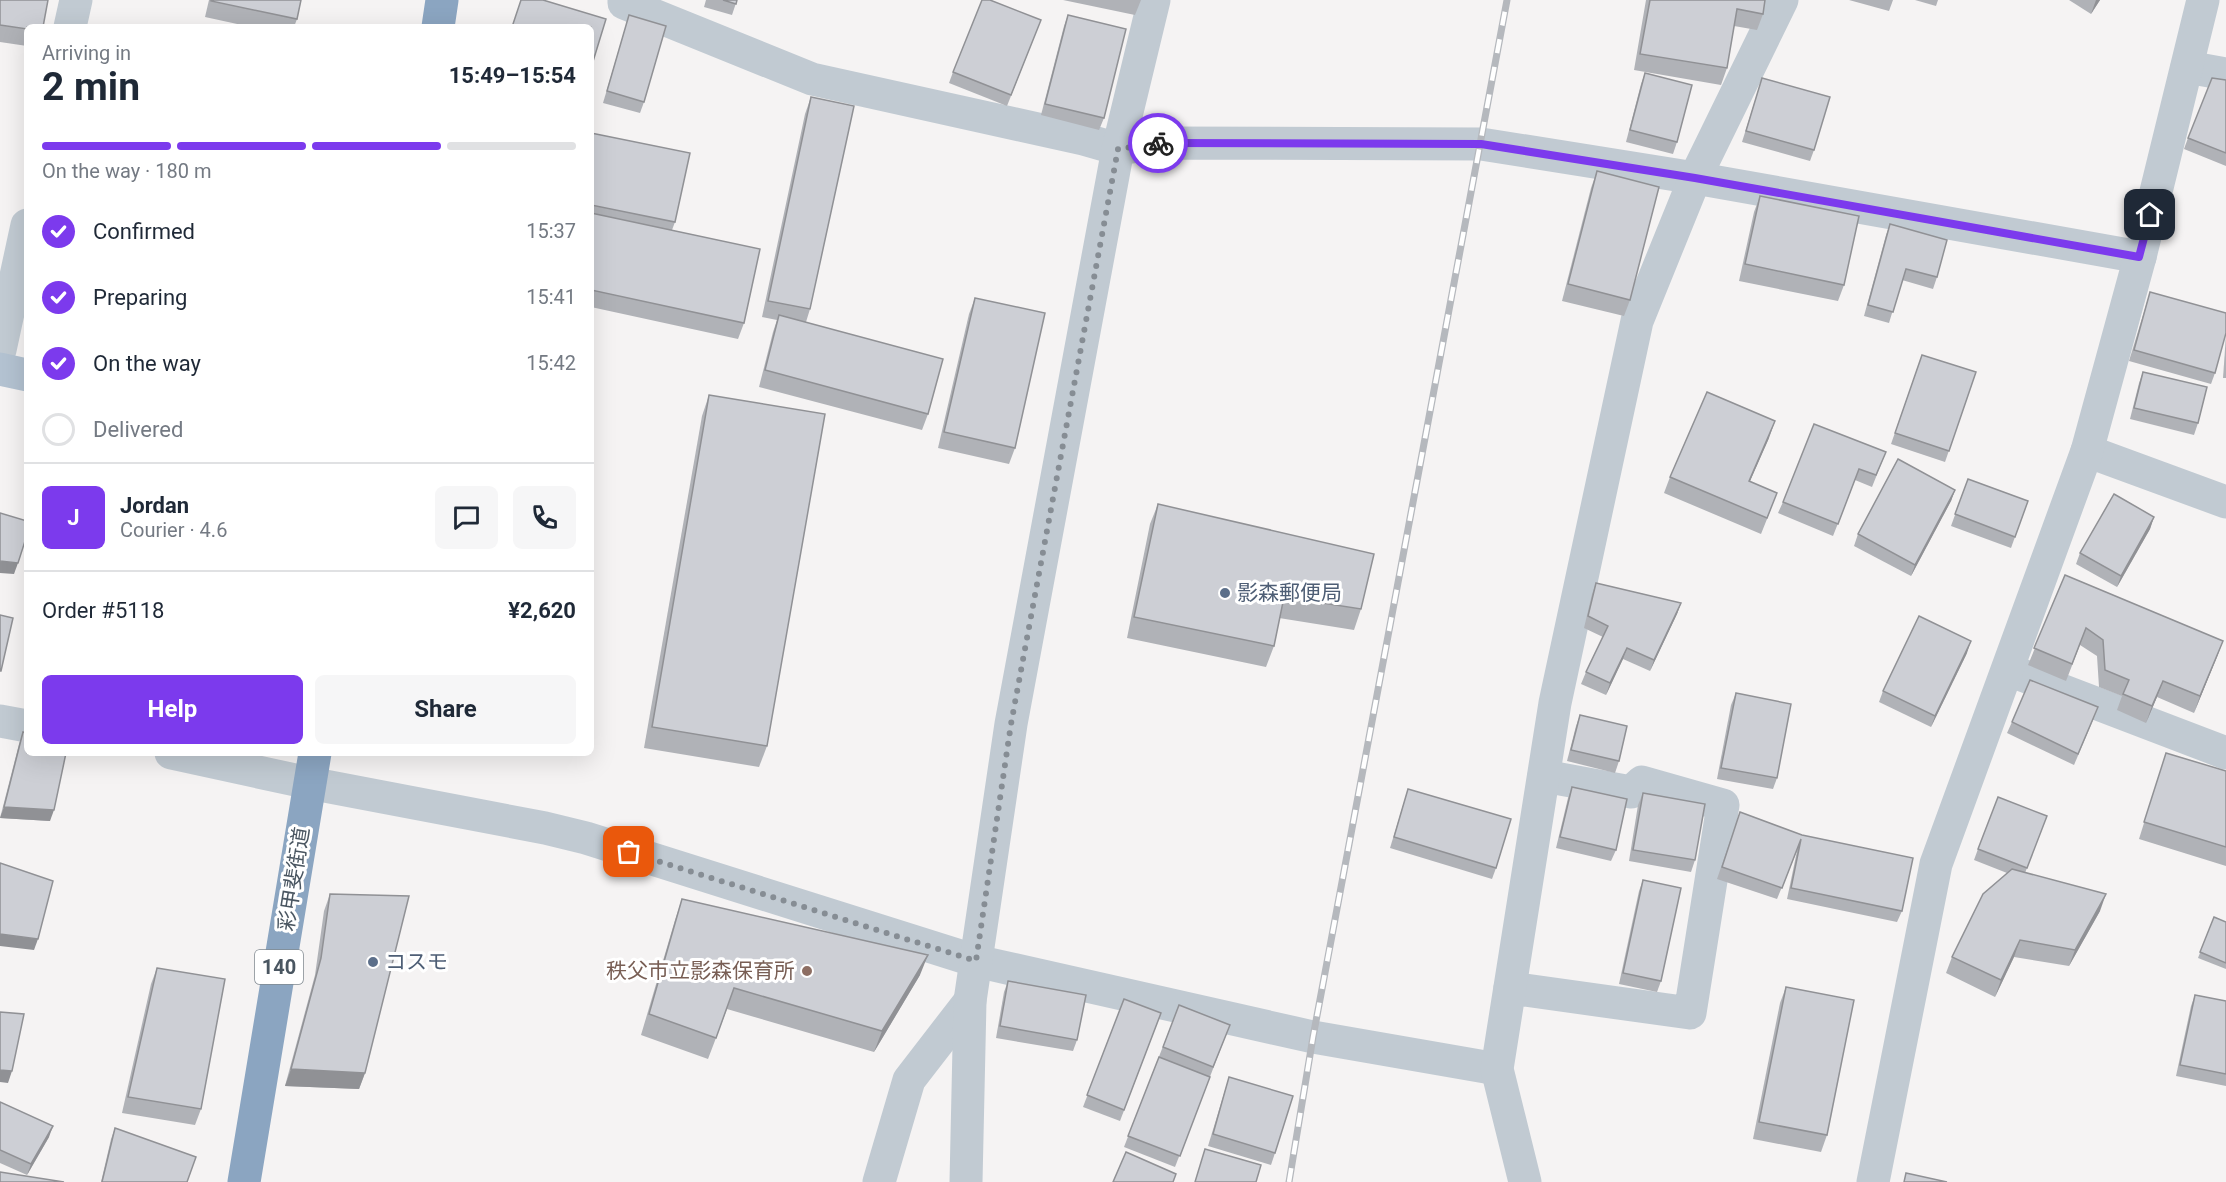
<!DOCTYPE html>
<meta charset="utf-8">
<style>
:root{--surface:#fff;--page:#f6f6f7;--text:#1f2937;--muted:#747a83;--line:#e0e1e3;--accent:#7c3aed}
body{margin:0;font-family:Roboto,"Noto Sans JP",sans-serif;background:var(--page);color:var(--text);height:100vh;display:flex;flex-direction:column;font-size:22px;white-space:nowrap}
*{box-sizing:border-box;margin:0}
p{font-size:20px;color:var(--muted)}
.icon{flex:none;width:33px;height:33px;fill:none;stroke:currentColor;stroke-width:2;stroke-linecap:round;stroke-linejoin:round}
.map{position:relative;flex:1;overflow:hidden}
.side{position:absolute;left:24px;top:24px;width:570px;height:732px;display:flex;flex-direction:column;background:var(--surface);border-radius:9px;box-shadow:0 6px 24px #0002}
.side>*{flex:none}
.pin{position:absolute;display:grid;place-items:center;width:51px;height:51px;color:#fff;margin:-26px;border-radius:12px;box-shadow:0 3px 9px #0006}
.courier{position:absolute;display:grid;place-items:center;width:60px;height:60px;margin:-30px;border:4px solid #7c3aed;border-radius:50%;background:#fff;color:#222;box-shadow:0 2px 8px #0007}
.summary em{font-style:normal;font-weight:700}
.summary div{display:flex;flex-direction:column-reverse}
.summary{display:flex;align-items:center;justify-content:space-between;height:102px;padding:0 18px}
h1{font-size:39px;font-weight:700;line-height:45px}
.bar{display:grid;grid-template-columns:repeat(4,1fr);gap:9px 6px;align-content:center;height:72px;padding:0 18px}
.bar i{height:8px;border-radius:4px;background:var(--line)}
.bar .selected{background:var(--accent)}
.bar p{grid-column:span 4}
.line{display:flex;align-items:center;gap:15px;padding:0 18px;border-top:2px solid var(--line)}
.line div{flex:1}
.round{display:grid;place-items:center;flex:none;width:63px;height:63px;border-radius:9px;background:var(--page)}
ol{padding:0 18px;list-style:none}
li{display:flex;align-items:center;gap:18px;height:66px}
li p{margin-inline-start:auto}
li .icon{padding:6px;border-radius:50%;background:var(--accent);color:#fff;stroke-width:4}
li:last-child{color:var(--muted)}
li i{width:33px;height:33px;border:3px solid var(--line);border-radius:50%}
.primary-button{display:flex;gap:12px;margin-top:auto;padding:12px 18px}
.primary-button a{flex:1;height:69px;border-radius:9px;background:var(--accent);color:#fff;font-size:24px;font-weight:700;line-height:69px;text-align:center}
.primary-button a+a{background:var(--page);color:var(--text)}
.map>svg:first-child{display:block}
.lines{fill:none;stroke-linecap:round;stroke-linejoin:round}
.minor{stroke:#c1cad2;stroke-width:33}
.major{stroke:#b3c2d1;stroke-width:33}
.highway{stroke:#8ba5c1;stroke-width:33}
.rail-casing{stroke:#b5b8bd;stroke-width:7}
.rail{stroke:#fff;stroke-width:4.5;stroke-dasharray:14;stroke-linecap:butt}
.wall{fill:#b0b2b7}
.shaded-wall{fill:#909195}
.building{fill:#cdcfd5;stroke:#909195;stroke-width:1.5}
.done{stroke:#868d94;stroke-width:6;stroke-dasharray:0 10.8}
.route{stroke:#7c3aed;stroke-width:8}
.service-dot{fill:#5c6f8a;stroke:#fff;stroke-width:2}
.education-dot{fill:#8d6e63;stroke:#fff;stroke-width:2}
.labels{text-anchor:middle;stroke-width:6;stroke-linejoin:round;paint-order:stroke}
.shield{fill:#fff;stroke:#808990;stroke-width:1.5}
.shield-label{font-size:20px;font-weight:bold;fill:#4a5661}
.service-label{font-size:21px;fill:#4e5e75;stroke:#fff;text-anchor:start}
.street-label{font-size:21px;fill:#4a5661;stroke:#fff}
.education-label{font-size:21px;fill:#785e54;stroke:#fff;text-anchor:end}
</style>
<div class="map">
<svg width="2226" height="1182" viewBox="0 0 2226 1182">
<rect width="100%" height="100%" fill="#f5f3f3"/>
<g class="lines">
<g class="minor">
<path d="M624 0V3L812 79 1083 139 1118 149 1161 143 1481 144 1695 178 2140 257"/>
<path d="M70 27 76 0"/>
<path d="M2187 67 2226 74"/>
<path d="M0 350 27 225"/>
<path d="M2087 451 2226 502"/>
<path d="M2009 670 2226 753"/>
<path d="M0 721 27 726"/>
<path d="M171 753 309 783 545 828 586 838 976 961 1313 1037 1497 1069"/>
<path d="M1510 988 1690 1013 1723 805 1642 782 1631 792 1544 776"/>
<path d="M879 1182 909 1080 970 1001"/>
<path d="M966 1182 970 1001 1011 724 1118 149 1154 0"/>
<path d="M1525 1182 1497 1069 1555 703 1637 321 1695 178 1782 0"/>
<path d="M1873 1182 1936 864 2087 451 2140 257 2203 0"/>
</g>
<path class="major" d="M0 369 27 375"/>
<g class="highway">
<path d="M438 27 442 0"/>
<path d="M244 1182 315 753"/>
</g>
<defs>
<path id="rail" d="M1289 1182 1313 1037 1507 0"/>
</defs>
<use href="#rail" class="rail-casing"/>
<use href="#rail" class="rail"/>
</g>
<g class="wall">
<path d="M0 0 27 27V46L0 42Z"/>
<path d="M209 0H301L297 19 294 27H251L205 17Z"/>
<path d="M706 0H737L732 15 704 7Z"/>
<path d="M1063 0H1141L1135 15Z"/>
<path d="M1646 0H1765L1763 14 1757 30 1734 26 1727 68 1721 85 1634 70Z"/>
<path d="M1849 0H1893L1889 11Z"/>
<path d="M1915 0H1938L1936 6Z"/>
<path d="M2069 0H2100L2091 14Z"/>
<path d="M629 15 644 102 640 113 603 103Z"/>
<path d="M1068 15 1104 118 1099 130 1041 115 1064 26Z"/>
<path d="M1041 20 1007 106 949 83 953 72Z"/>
<path d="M1645 73 1677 142 1673 154 1626 142 1641 84Z"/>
<path d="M1762 78 1814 150 1810 161 1742 142Z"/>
<path d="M2226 80V166L2184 149 2188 138Z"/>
<path d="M811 97 810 309 806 322 928 414 922 430 759 387 773 332 777 320 762 317 805 114Z"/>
<path d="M591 133 675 222 672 230 744 323 738 339 591 307Z"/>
<path d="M1597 171 1630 300 1624 316 1562 301 1591 188Z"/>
<path d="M1760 196 1844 285 1838 301 1739 281 1754 212Z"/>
<path d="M1890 224 1937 277 1933 289 1902 280 1889 323 1864 316 1886 235Z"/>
<path d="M2150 292 2215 373 2211 384 2129 361Z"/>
<path d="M975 298 1015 448 1009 464 938 448 969 314Z"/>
<path d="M2226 335V378H2223Z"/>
<path d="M1922 355 1976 372 1945 462 1891 444Z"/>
<path d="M2143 372 2198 423 2194 435 2130 419 2139 383Z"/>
<path d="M709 395 767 746 759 767 644 748 702 416Z"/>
<path d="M1769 438 1750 481 1771 509 1761 534 1664 493 1670 477Z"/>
<path d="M1886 452 1872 487 1855 480 1833 536 1778 513 1783 502Z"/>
<path d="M1968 479 2028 501 2011 548 1951 526Z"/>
<path d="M1955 490 1951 501 1911 576 1854 546 1858 534Z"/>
<path d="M1158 504 1361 609 1354 630 1279 618 1274 646 1266 667 1127 638 1150 524Z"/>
<path d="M2154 517 2150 529 2117 587 2076 564 2080 553Z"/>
<path d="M2065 575 2223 641 2194 713 2157 697 2146 723 2117 710 2122 696 2099 687 2097 656 2080 645 2066 681 2028 665Z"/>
<path d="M1596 583 1681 603 1677 614 1650 671 1623 659 1606 695 1581 684 1586 672 1603 637 1584 628 1592 594Z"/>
<path d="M1967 653 1931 727 1879 702 1883 691Z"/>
<path d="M1736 693 1777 778 1773 789 1717 779 1731 705Z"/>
<path d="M1580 715 1619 761 1615 773 1567 761 1576 726Z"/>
<path d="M2094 718 2074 765 2007 733 2012 722Z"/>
<path d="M23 732 50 821 0 818 19 744Z"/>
<path d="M2166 753 2226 771V866L2139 839Z"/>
<path d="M1572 787 1616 850 1611 861 1556 848 1568 798Z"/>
<path d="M1408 789 1496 868 1492 879 1390 848Z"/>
<path d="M1643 793 1695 860 1691 872 1629 861 1638 805Z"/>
<path d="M1740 812 1802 835 1902 911 1897 922 1787 899 1797 851 1777 899 1717 879Z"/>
<path d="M2047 816 2025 873 2100 911 2069 966 2014 957 1995 997 1946 973 1952 957 2007 873 1974 860 1978 849Z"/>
<path d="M1643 880 1661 981 1657 992 1619 984 1639 891Z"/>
<path d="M330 894 365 1073 359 1089 285 1086 315 975 324 911Z"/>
<path d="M682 899 920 975 874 1052 727 1009 708 1059 641 1035 675 920Z"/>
<path d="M2214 917 2226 922V969L2198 958Z"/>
<path d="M157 968 201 1109 195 1125 122 1113 151 984Z"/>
<path d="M1008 981 1077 1040 1073 1051 996 1038 1004 992Z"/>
<path d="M1786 987 1827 1135 1821 1152 1753 1139 1780 1003Z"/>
<path d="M2195 995 2226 1001V1086L2176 1076 2191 1006Z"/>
<path d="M1124 999 1161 1013 1120 1121 1083 1107Z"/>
<path d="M1179 1005 1230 1025 1175 1167 1124 1147Z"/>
<path d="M1229 1077 1275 1153 1271 1165 1208 1146Z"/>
<path d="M0 1102 49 1137 27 1175 0 1163Z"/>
<path d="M115 1128 187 1182H101L111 1139Z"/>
</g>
<g class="shaded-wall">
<path d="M2096 0H2100L2091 14Z"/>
<path d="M1775 421 1769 438 1743 497 1749 481Z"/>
<path d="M1955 490 1951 501 1911 576 1915 565Z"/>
<path d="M2154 517 2150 529 2117 587 2121 576Z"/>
<path d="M0 561 18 563 14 574 0 573Z"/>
<path d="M1681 603 1677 614 1650 671 1654 660Z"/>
<path d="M1971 641 1967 653 1931 727 1935 716Z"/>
<path d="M2223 641 2217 657 2194 713 2200 696Z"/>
<path d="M1627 648 1623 659 1606 695 1610 683Z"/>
<path d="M2163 681 2157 697 2146 723 2152 706Z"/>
<path d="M4 807 54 810 50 821 0 818Z"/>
<path d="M2106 894 2100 911 2069 966 2075 950Z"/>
<path d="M0 934 38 939 34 950 0 946Z"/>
<path d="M2020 940 2014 957 1995 997 2001 980Z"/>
<path d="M928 955 920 975 874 1052 882 1031Z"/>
<path d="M291 1069 365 1073 359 1089 285 1086Z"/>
<path d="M0 1070 12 1071 8 1083 0 1082Z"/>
<path d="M53 1126 49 1137 27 1175 31 1164Z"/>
</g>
<g class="building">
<path d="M0 0H48L43 27H27V29L0 25Z"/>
<path d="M211 0H301L297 19 211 1Z"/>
<path d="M521 0H543L606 19 591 68V27H512Z"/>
<path d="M723 0H737L736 4Z"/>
<path d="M982 0H990L1041 20 1011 95 953 72Z"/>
<path d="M1650 0H1765L1763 14 1737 9 1727 68 1640 54Z"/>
<path d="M629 15 666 26 644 102 607 91Z"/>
<path d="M1068 15 1126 29 1104 118 1045 104Z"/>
<path d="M1645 73 1692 85 1677 142 1630 130Z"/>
<path d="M1762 78 1830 97 1814 150 1746 131Z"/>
<path d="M2212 78 2226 80V153L2188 138Z"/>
<path d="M811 97 854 106 810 309 768 301Z"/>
<path d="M591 133 690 153 675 222 591 205Z"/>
<path d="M1597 171 1659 187 1630 300 1568 284Z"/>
<path d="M1760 196 1859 216 1844 285 1745 264Z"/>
<path d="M591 213 760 249 744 323 591 290Z"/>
<path d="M1890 224 1947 240 1937 277 1906 269 1893 312 1868 305Z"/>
<path d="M2150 292 2226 313V333L2215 373 2134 350Z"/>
<path d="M975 298 1045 313 1015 448 944 432Z"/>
<path d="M779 315 943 359 928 414 765 370Z"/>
<path d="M1922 355 1976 372 1949 451 1895 433Z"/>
<path d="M2143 372 2207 387 2198 423 2134 408Z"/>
<path d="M1707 392 1775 421 1749 481 1777 493 1767 518 1670 477Z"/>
<path d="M709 395 825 414 767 746 652 727Z"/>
<path d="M1814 424 1886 452 1876 475 1859 469 1838 524 1783 502Z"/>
<path d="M1898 459 1955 490 1915 565 1858 534Z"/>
<path d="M1968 479 2028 501 2015 537 1955 514Z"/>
<path d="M2114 494 2154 517 2121 576 2080 553Z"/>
<path d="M1158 504 1374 554 1361 609 1284 597 1274 646 1134 617Z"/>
<path d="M0 513 27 521V535L18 563 0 561Z"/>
<path d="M2065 575 2223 641 2200 696 2163 681 2152 706 2123 694 2129 680 2105 670 2103 640 2086 628 2072 664 2034 648Z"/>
<path d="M1596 583 1681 603 1654 660 1627 648 1610 683 1586 672 1608 626 1588 616Z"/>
<path d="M0 615 13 618 1 671H0Z"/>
<path d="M1919 616 1971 641 1935 716 1883 691Z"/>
<path d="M2030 680 2098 707 2078 754 2012 722Z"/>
<path d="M1736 693 1791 704 1777 778 1721 768Z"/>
<path d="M1580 715 1627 726 1619 761 1571 750Z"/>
<path d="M23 732 27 733V753H66L54 810 4 807Z"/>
<path d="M2166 753 2226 771V847L2144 822Z"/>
<path d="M1572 787 1627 799 1616 850 1560 837Z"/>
<path d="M1408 789 1511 819 1496 868 1394 837Z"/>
<path d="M1643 793 1705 804 1695 860 1633 850Z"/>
<path d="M1998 797 2047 816 2027 868 1978 849Z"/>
<path d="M1740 812 1802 835 1913 858 1902 911 1791 888 1801 839 1782 888 1722 867Z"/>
<path d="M0 863 53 881 38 939 0 934Z"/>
<path d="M2012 869 2106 894 2075 950 2020 940 2001 980 1952 957 1983 894Z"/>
<path d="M1643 880 1681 888 1661 981 1623 973Z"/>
<path d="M330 894 409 896 365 1073 291 1069 321 958Z"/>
<path d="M682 899 928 955 882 1031 734 988 716 1038 649 1014Z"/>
<path d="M2214 917 2226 922V963L2200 952Z"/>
<path d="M157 968 225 979 201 1109 128 1097Z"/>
<path d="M1008 981 1086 995 1077 1040 1000 1026Z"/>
<path d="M1786 987 1854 1000 1827 1135 1759 1122Z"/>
<path d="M2195 995 2226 1001V1074L2180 1065Z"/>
<path d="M1124 999 1161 1013 1124 1110 1087 1095Z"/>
<path d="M1179 1005 1230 1025 1213 1067 1163 1047Z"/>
<path d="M0 1012 24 1014 12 1071 0 1070Z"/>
<path d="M1159 1057 1210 1077 1180 1156 1128 1136Z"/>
<path d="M1229 1077 1293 1096 1275 1153 1213 1134Z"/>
<path d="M0 1102 53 1126 31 1164 0 1150Z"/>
<path d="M115 1128 196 1157 187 1182H102Z"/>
<path d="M1205 1149 1261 1165 1256 1182H1195Z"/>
<path d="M1126 1152 1176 1174 1173 1182H1113Z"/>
<path d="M0 1172 64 1182H0Z"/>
<path d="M1906 1173 1947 1182H1904Z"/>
</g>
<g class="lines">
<path class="done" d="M629 852 976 961 1011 724 1118 149 1158 143"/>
<path class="route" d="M1158 143 1481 144 1695 178 2139 257 2150 215"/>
</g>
<g class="service-dot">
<circle cx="1225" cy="593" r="6"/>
<circle cx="373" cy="962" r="6"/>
</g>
<circle class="education-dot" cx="807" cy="971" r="6"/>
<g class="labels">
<rect class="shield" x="255" y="950" width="48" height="34" rx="4.5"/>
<g class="shield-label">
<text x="279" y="974">140</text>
</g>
<g class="service-label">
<text x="1237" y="600">影森郵便局</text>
<text x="385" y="969">コスモ</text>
</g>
<g class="street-label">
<text transform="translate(294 879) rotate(-81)" y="7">彩甲斐街道</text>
</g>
<g class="education-label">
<text x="795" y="978">秩父市立影森保育所</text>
</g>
</g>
</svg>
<div class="pin" style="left:629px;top:852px;background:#ea580c"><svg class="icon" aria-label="bag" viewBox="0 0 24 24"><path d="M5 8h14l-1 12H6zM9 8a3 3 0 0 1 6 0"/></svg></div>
<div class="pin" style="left:2150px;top:215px;background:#1f2937"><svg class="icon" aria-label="home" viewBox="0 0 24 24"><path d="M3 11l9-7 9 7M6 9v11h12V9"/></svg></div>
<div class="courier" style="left:1158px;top:143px"><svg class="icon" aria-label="bike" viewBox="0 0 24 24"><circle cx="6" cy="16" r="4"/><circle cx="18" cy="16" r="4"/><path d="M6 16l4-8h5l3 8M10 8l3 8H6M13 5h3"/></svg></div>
<section class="side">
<div class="summary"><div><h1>2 min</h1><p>Arriving in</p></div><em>15:49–15:54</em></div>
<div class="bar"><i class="selected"></i><i class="selected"></i><i class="selected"></i><i></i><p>On the way · 180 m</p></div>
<ol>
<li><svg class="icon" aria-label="check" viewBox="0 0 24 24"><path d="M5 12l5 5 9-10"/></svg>Confirmed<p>15:37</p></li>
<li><svg class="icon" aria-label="check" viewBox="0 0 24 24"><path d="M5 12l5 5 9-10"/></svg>Preparing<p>15:41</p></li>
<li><svg class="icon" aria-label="check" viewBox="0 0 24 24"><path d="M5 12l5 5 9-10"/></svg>On the way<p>15:42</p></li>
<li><i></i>Delivered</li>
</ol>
<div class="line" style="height:108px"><b class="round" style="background:var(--accent);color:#fff">J</b><div><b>Jordan</b><p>Courier · 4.6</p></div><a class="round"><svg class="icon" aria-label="chat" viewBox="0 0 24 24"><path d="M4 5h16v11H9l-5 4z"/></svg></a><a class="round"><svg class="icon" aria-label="phone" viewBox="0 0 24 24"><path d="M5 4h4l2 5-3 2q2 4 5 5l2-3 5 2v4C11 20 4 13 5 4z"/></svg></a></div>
<div class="line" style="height:78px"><div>Order #5118</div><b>¥2,620</b></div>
<div class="primary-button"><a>Help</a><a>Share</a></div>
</section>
</div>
